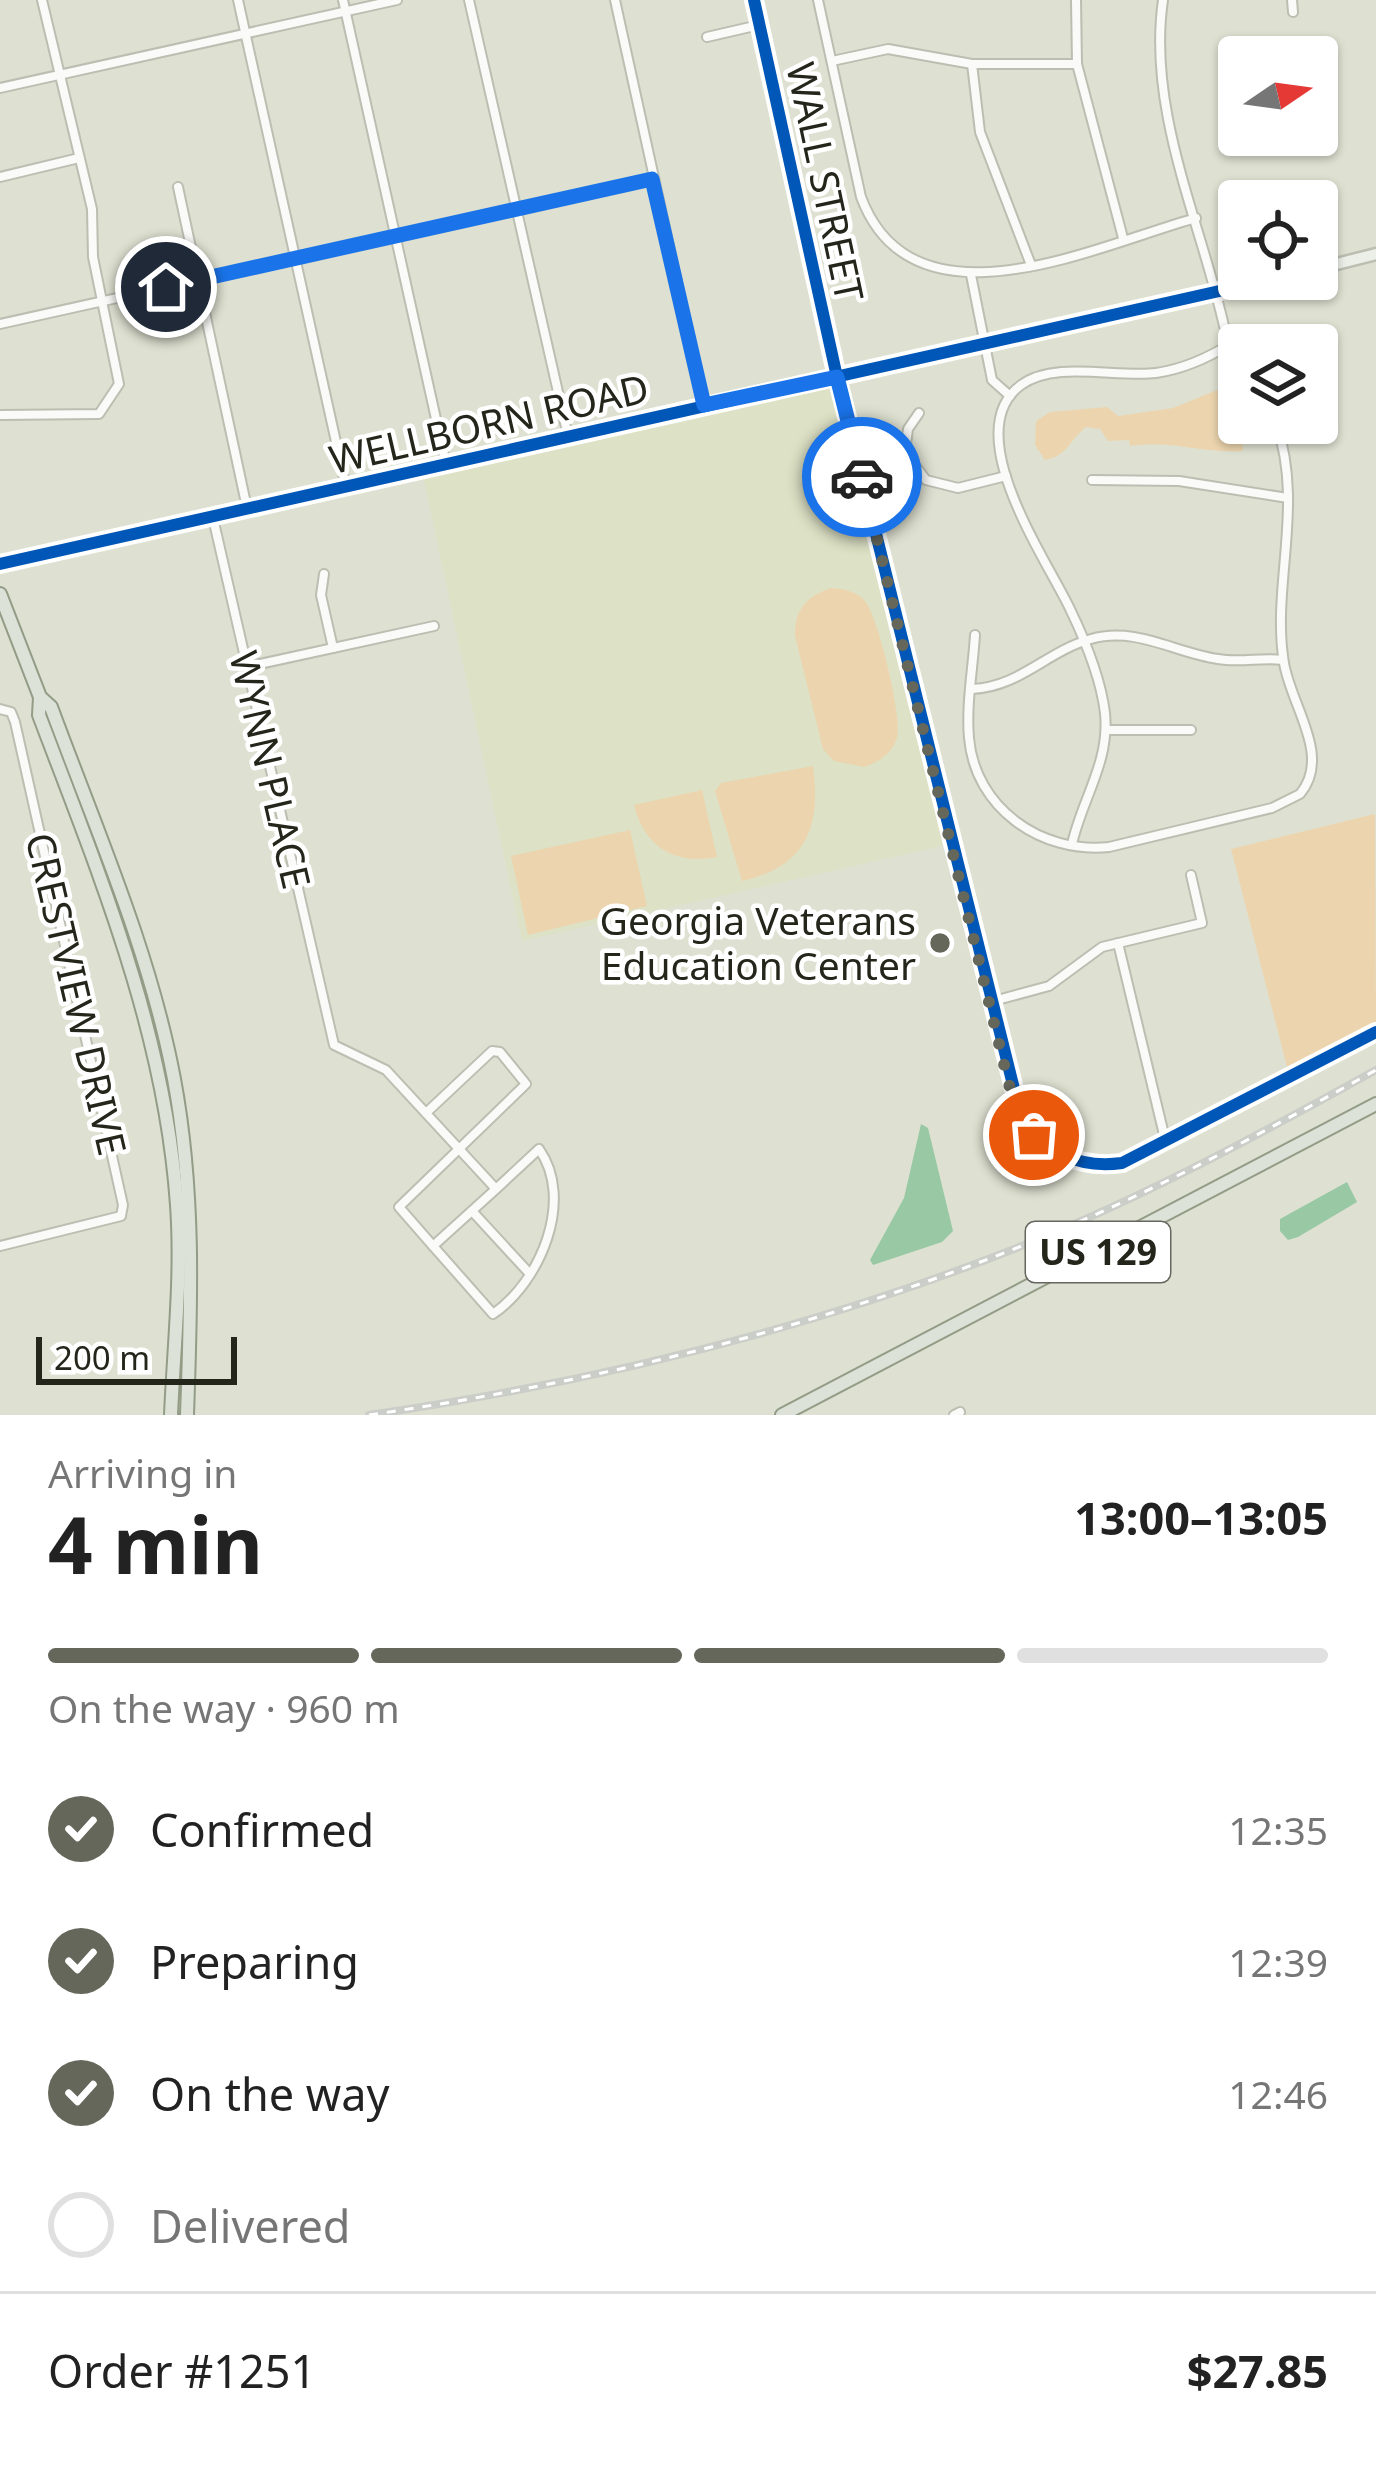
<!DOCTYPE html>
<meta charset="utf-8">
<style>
:root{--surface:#fff;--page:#f6f6f6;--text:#222;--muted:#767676;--line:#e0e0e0;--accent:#66675b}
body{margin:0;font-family:"Noto Sans",sans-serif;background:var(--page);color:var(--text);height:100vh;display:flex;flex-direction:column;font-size:45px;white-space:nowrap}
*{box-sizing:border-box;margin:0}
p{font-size:39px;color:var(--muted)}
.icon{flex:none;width:66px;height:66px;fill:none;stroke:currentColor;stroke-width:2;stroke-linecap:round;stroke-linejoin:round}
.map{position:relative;height:1415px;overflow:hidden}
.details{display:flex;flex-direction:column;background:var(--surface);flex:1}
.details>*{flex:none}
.needle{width:78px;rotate:77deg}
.fabs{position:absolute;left:1218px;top:36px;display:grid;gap:24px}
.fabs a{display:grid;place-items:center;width:120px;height:120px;border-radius:12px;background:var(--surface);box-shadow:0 3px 9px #0004;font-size:60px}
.scale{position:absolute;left:36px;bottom:30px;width:201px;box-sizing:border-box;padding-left:12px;border:6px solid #25261b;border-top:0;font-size:33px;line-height:42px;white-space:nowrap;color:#25261b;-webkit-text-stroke:9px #fff;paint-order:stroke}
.pin{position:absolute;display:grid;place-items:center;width:102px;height:102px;color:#fff;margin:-51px;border:6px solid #fff;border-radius:50%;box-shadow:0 3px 12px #0007}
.courier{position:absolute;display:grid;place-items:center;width:120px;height:120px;margin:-60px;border:9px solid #1a73e8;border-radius:50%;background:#fff;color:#222;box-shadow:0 3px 15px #0007}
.summary em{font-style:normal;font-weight:700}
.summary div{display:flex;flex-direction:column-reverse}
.summary{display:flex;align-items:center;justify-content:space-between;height:204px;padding:0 48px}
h1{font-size:78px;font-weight:700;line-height:90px}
.bar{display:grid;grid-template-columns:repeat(4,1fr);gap:18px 12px;align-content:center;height:144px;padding:0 48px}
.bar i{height:15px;border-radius:9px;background:var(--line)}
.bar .on{background:var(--accent)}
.bar p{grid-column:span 4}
.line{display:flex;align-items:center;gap:30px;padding:0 48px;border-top:3px solid var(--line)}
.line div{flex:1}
ol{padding:0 48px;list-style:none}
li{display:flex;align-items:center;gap:36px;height:132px}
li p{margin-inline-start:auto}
li .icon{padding:12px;border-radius:50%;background:var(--accent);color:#fff;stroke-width:4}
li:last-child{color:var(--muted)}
li i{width:66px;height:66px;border:6px solid var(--line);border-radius:50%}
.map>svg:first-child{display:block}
.built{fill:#dde1c5}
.green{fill:#ecd5ae}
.water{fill:#98c8a4}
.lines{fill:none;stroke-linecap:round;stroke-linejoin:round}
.street-casing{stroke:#bbbeb1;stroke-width:12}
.secondary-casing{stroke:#bbbeb1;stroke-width:15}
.primary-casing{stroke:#929c86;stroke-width:16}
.street{stroke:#fafaf8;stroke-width:8}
.secondary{stroke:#eceee8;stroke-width:10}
.primary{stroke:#dce2d7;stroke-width:12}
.rail-casing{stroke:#cbcdc8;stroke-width:8}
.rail{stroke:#fff;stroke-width:3;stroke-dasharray:9;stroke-linecap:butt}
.cycleway-casing{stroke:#fff;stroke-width:20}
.cycleway{stroke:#0057b8;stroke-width:12}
.done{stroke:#66675b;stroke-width:12;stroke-dasharray:0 21.6}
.route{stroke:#1a73e8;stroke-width:15}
.poi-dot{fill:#66675b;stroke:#fff;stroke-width:4.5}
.labels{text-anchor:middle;stroke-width:9;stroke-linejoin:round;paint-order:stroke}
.shield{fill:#fff;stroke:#66675f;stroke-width:3}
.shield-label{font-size:36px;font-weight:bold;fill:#25261b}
.street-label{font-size:39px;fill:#25261b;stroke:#fff}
.poi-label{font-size:39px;fill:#25261b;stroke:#fff;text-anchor:end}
</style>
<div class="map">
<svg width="1376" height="1415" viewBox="0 0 1376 1415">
<rect width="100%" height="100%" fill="#dee1d1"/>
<path class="built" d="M821 382 837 393 946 845 522 941 423 475Z"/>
<g class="green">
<path d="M1222 388 1241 427 1243 451C1199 453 1175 440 1130 446L1129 440 1108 441 1100 429 1086 427C1069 441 1067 456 1045 460L1035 445 1036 421 1050 412 1107 407 1118 416 1173 408Z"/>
<path d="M831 588C844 589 856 591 865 601 878 617 902 716 897 737 893 753 879 762 864 767L834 761 823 749 795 636C794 610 807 596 831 588Z"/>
<path d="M813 766C821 827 807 866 742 881L715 791 721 783Z"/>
<path d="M702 790 717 857C675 865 645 848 634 805Z"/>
<path d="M1375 814 1376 1024 1288 1071 1231 849Z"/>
<path d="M630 830 647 906 528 935 511 856Z"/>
</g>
<g class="water">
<path d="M921 1124 928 1128 953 1231 942 1242 873 1265 870 1260 904 1198Z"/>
<path d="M1347 1182 1357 1202 1298 1237 1288 1240 1280 1231V1219Z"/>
</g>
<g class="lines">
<defs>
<g id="street">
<path d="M238 0 346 487"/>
<path d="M343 0 446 464"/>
<path d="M469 0 568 436"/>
<path d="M615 0 704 405"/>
<path d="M754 0 837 377 1021 1117C1047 1152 1077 1169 1122 1163L1376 1032"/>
<path d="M818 0 861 197C913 336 1098 245 1196 218"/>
<path d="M1076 0 1077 64 1123 238"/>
<path d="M1163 0C1147 110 1200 220 1224 326L1239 354"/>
<path d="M1292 0 1293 12"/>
<path d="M707 37 759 25"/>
<path d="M832 61 888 49 972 64H1077"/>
<path d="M972 64 980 132 1031 265"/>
<path d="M0 88 397 0"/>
<path d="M0 177 79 158"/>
<path d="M178 187 247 508"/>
<path d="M971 275 992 380 1010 396"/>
<path d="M0 324 652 179"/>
<path d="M919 413 908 429 905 452 926 480 958 488 1006 476"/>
<path d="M0 415 99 414 119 384 93 257 92 209 42 0"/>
<path d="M1092 480 1179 481 1288 498"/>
<path d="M213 518 334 1045 386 1070 496 1189 433 1246 493 1314C540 1282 575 1200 539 1149L496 1189"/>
<path d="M324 574 321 595 333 648"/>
<path d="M975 635C973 668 966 705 969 738 975 808 1041 854 1109 847L1272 808 1300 794C1332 756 1291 706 1284 663 1271 586 1305 506 1276 423"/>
<path d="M246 667 434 626"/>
<path d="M972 689C1020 687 1047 651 1091 639 1136 626 1175 653 1218 659 1240 663 1262 657 1283 660"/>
<path d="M0 709 11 712 15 722 123 1205 121 1216 0 1246"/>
<path d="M1106 730H1191"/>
<path d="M1072 844C1082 799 1110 762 1105 713 1101 680 1085 640 1070 609 1047 560 957 432 1021 385 1055 360 1116 378 1156 373 1184 369 1208 358 1232 343"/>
<path d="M1118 943 1166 1143"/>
<path d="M990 1002 1049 986 1102 947 1202 923 1191 875"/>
<path d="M426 1113 492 1051 500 1052 526 1084 399 1207 433 1246"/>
<path d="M472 1211 530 1274"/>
<path d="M954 1415 960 1412"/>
</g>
<g id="secondary">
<path d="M1317 269 1376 254"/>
<path d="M0 564 1273 279"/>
</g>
<g id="primary">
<path d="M0 594 40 697 51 707C96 829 150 951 174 1079 195 1191 191 1302 187 1415"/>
<path d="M40 697 39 715C100 876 165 1032 177 1205 182 1276 174 1345 171 1415"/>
<path d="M782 1415 1376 1104"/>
</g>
</defs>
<use href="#street" class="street-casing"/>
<use href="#secondary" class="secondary-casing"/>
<use href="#primary" class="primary-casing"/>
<use href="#street" class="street"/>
<use href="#secondary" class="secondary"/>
<use href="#primary" class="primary"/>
<defs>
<path id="rail" d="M369 1415C589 1383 802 1332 1009 1251 1137 1201 1257 1136 1376 1070"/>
</defs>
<use href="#rail" class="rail-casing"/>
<use href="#rail" class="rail"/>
<defs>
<g id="cycleway">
<path d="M754 0 837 377 1021 1117C1047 1152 1077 1169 1122 1163L1376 1032"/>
<path d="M0 564 1273 279"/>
</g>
</defs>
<use href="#cycleway" class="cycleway-casing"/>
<use href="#cycleway" class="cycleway"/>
</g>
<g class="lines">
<path class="done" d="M862 477 1009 1085 1034 1135"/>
<path class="route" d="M166 287 652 179 704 405 837 377 862 477"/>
</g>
<circle class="poi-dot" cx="940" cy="943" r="12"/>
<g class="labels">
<rect class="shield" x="1026" y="1222" width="144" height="60" rx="9"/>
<g class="shield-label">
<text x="1098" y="1265">US 129</text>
</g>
<g class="street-label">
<text transform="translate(825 182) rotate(78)" y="14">WALL STREET</text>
<text transform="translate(489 424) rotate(-13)" y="14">WELLBORN ROAD</text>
<text transform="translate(270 770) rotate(77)" y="14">WYNN PLACE</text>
<text transform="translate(76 994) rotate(77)" y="14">CRESTVIEW DRIVE</text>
</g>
<g class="poi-label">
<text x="916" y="935">Georgia Veterans<tspan x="916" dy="45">Education Center</tspan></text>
</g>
</g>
</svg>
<div class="fabs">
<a><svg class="needle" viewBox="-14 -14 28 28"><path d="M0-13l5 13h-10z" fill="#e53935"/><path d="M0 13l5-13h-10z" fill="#767676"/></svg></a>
<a><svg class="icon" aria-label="locate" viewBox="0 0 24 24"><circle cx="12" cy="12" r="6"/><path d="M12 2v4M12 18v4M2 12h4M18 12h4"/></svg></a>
<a><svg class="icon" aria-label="layers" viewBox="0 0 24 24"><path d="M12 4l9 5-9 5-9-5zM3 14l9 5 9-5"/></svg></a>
</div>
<div class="scale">200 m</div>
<div class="pin" style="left:1034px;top:1135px;background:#ea580c"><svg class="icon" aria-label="bag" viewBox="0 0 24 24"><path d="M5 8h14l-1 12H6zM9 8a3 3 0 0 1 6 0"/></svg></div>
<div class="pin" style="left:166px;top:287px;background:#1f2937"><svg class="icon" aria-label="home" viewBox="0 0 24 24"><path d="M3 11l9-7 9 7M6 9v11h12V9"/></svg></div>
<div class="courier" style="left:862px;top:477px"><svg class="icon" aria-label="car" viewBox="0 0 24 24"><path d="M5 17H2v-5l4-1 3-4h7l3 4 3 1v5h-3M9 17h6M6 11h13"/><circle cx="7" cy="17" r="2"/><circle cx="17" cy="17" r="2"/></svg></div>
</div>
<section class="details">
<div class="summary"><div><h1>4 min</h1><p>Arriving in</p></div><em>13:00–13:05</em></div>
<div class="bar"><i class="on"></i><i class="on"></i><i class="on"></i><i></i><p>On the way · 960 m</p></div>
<ol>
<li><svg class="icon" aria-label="check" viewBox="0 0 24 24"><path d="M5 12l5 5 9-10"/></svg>Confirmed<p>12:35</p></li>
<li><svg class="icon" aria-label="check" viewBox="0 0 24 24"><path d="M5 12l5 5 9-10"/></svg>Preparing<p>12:39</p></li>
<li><svg class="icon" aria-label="check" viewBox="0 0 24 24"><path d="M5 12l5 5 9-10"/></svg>On the way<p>12:46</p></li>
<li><i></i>Delivered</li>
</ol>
<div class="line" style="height:156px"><div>Order #1251</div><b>$27.85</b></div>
</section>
